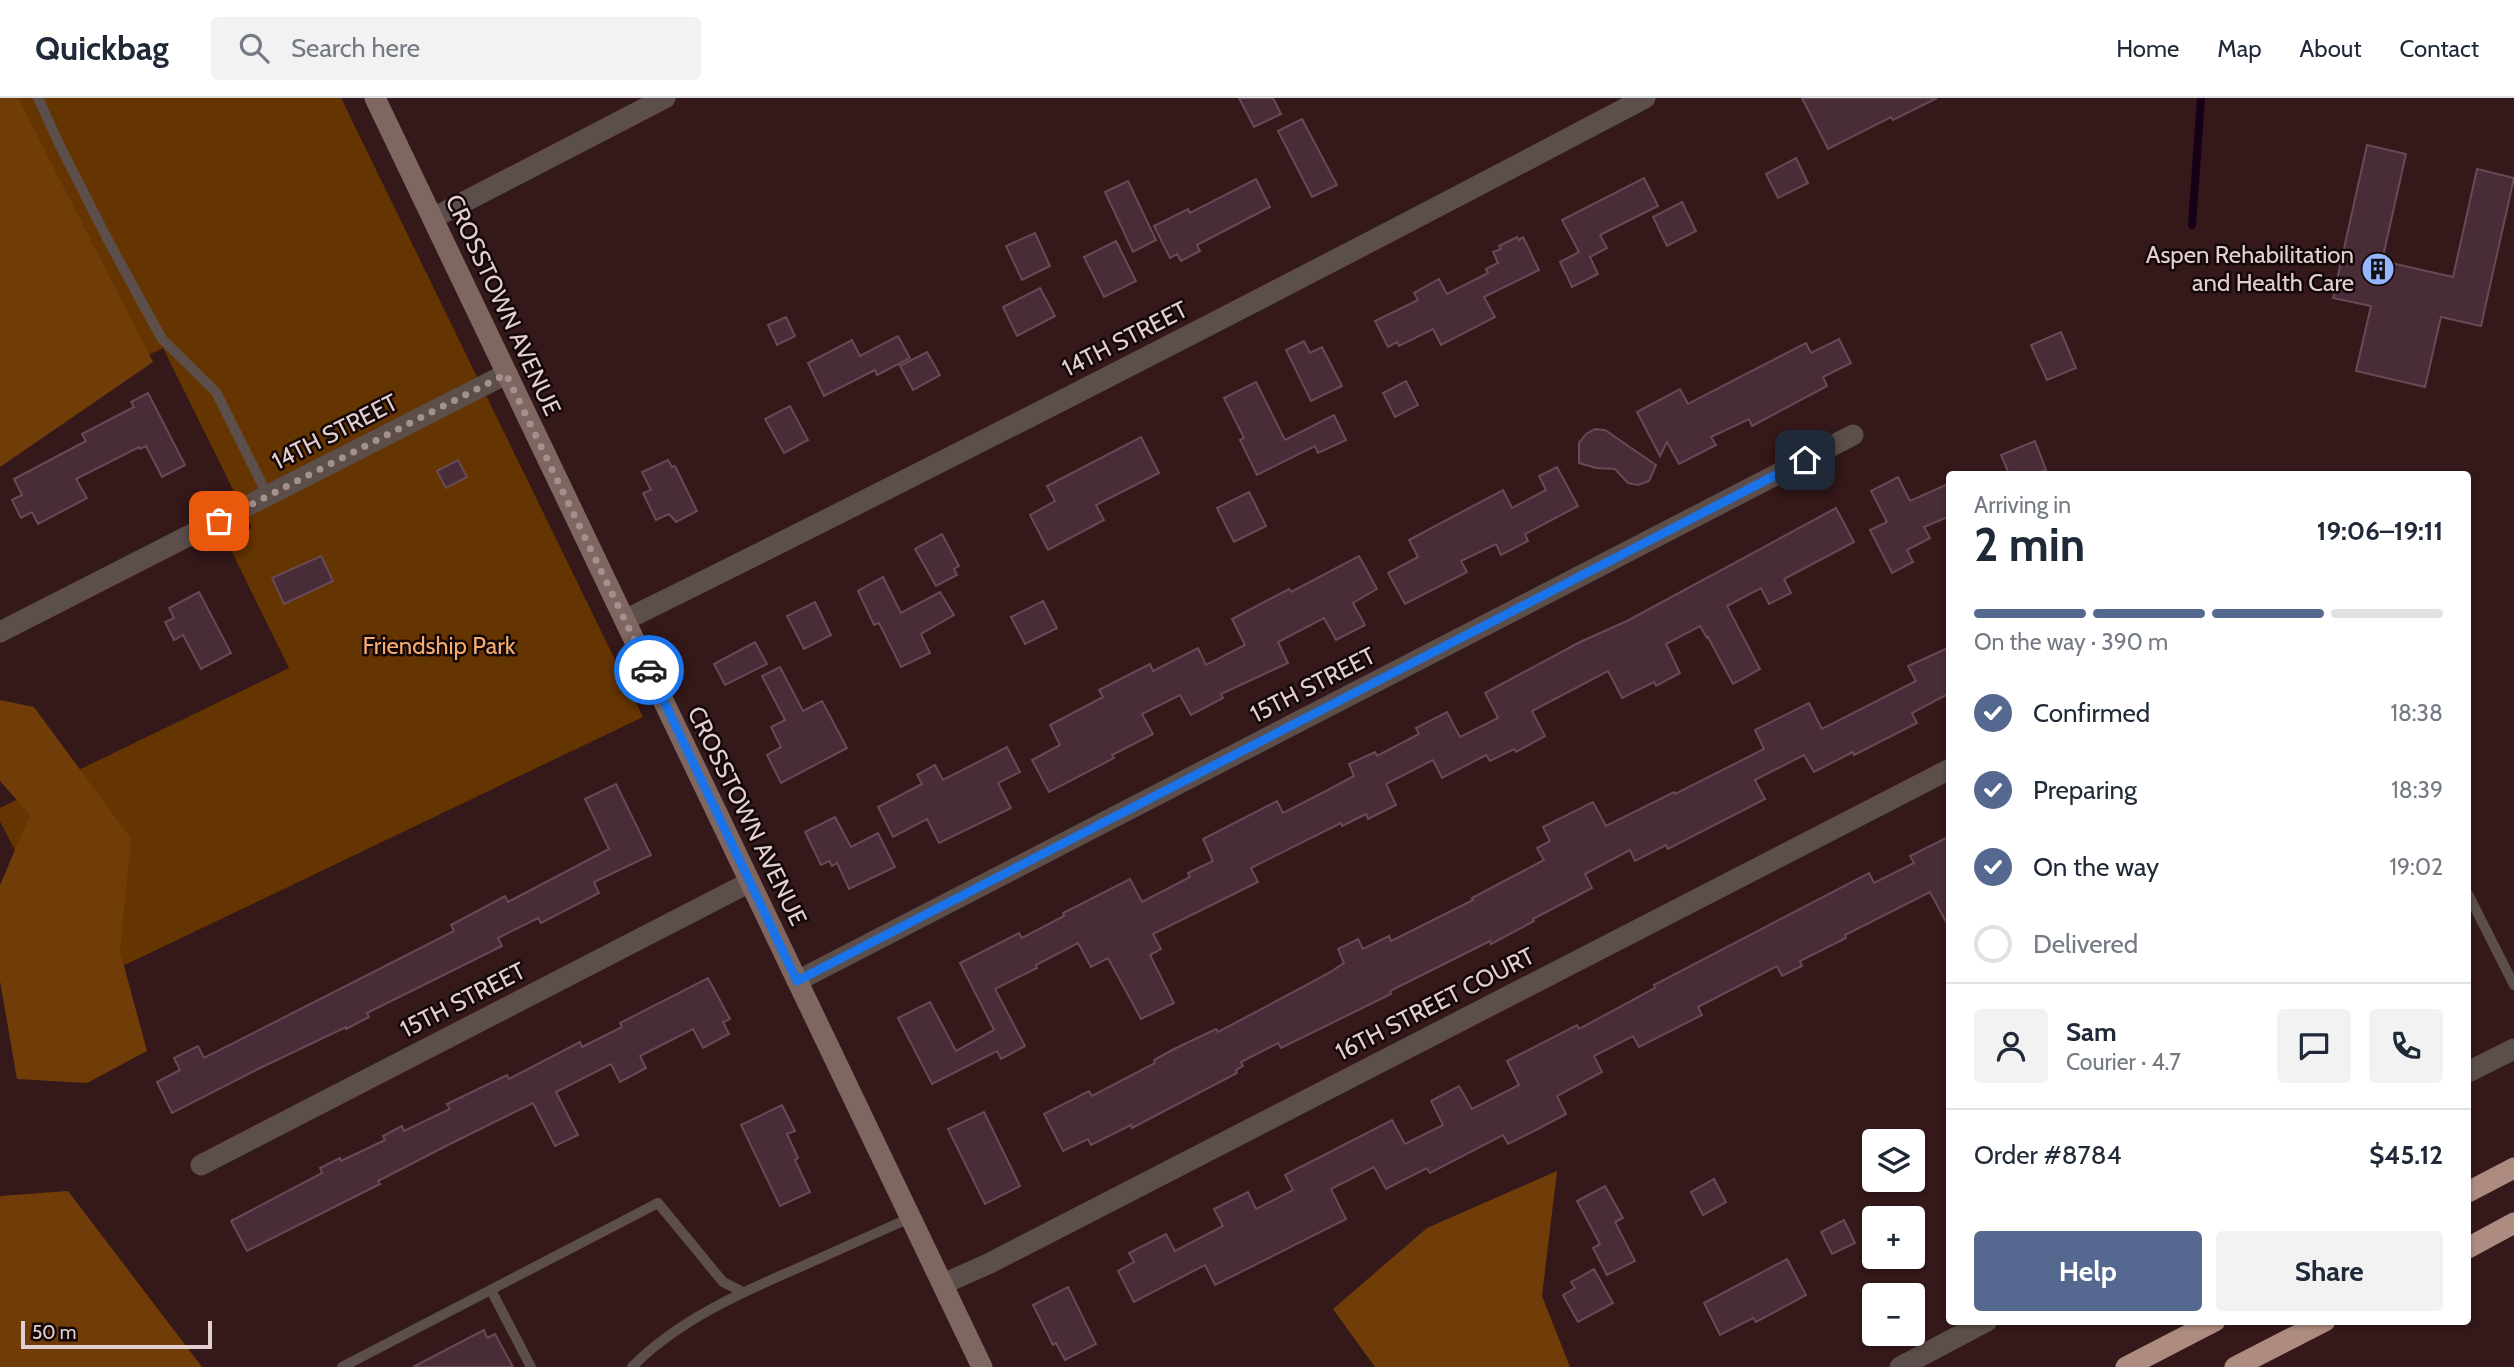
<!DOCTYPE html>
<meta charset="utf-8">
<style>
:root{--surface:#fff;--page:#f2f2f3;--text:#1f2937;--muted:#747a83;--line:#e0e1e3;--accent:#546890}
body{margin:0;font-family:Cabin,sans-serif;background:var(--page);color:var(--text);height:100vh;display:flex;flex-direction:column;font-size:26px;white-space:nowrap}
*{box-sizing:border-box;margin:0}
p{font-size:23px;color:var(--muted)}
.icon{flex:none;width:38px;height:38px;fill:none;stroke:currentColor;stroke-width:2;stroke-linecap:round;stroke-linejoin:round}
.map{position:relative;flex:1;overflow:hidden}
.details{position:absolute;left:1946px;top:373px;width:525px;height:854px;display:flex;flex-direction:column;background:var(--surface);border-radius:7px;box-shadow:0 2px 5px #0004}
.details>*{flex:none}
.fabs{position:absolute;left:1862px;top:1031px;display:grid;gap:14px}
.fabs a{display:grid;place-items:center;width:63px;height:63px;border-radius:7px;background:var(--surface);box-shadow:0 2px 5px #0004;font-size:35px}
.scale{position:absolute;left:21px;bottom:18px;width:191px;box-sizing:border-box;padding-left:7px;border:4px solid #e3cfd0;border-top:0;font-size:19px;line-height:24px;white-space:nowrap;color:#e3cfd0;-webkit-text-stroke:5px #130708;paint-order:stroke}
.pin{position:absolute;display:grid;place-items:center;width:60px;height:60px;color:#fff;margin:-30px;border-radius:14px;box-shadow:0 4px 10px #0006}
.courier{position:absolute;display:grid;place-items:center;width:70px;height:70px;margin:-35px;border:5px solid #1a73e8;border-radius:50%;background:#fff;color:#222;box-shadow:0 2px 9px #0007}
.overview em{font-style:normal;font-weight:700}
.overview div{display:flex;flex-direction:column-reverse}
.overview{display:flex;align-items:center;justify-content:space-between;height:119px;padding:0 28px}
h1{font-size:46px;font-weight:700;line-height:52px}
.bar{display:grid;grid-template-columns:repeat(4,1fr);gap:10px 7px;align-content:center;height:84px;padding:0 28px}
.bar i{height:9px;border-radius:5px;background:var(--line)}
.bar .selected{background:var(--accent)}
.bar p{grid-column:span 4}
.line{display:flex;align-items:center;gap:18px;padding:0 28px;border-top:2px solid var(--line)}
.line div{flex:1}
.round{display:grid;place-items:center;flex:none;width:74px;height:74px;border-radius:7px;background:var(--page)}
ol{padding:0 28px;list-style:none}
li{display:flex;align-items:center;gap:21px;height:77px}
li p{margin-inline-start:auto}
li .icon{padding:7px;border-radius:50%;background:var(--accent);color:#fff;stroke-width:4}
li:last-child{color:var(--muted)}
li i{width:38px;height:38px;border:4px solid var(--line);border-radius:50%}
.action{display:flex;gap:14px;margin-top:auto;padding:14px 28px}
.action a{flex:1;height:80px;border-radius:7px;background:var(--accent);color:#fff;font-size:28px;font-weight:700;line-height:80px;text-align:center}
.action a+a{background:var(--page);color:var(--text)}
header{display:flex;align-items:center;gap:42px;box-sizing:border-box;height:98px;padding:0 35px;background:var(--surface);border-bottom:2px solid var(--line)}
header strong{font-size:33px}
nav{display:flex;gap:38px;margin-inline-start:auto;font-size:24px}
.search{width:490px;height:63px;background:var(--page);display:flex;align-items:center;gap:18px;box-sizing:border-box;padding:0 24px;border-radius:7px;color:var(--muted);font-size:26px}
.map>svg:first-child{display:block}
.green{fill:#653501}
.forest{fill:#703d09}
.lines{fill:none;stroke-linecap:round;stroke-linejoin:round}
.stream{stroke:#160015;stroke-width:8}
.building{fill:#482c38;stroke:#684955;stroke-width:2}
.lane{stroke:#5c4e4a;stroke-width:10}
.street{stroke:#5c4e4a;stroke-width:21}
.secondary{stroke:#7d6760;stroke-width:21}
.highway{stroke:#ae8b80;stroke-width:21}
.done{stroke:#a68f90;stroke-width:7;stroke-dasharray:0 12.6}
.route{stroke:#1a73e8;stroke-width:9}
.labels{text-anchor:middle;stroke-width:5;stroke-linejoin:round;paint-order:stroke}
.poi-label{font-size:24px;fill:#e3cfd0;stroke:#130708;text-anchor:end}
.street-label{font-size:24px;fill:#e3cfd0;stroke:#130708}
.park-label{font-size:24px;fill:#f7ac6f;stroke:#130708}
</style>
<header>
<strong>Quickbag</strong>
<div class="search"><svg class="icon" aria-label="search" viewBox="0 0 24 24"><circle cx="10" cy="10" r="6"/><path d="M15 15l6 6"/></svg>Search here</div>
<nav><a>Home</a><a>Map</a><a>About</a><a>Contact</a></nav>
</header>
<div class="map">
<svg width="2514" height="1269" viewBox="0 0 2514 1269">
<rect width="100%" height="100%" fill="#34181a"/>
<path class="green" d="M0 0H341L643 619 83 887 0 723V710L289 570 226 442 252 430 163 250 0 329Z"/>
<g class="forest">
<path d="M0 0H18L153 264 0 369Z"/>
<path d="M0 602 34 609 131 741 120 853 147 953 87 985 17 981 0 883V787L30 717 0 683Z"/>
<path d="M1557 1073 1542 1198 1570 1269H1375L1333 1211 1427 1130Z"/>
<path d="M68 1093 202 1269H0V1098Z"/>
</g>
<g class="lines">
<path class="stream" d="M2192 127 2201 0"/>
</g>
<g class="building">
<path d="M1239 0H1273L1281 16 1254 29Z"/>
<path d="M1802 0H1937L1893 22 1891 19 1828 51Z"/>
<path d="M1302 21 1337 87 1312 99 1278 33Z"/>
<path d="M2367 47 2406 56 2382 163 2453 179 2477 71 2514 80 2481 228 2441 219 2425 289 2356 273 2371 208 2333 200Z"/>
<path d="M1796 60 1808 85 1778 100 1766 76Z"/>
<path d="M1644 80 1658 108 1600 137 1607 150 1590 159 1598 176 1572 189 1560 164 1579 154 1562 122Z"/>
<path d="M1256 81 1270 109 1197 147 1200 153 1181 163 1177 156 1170 160 1154 128 1188 111 1190 115Z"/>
<path d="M1128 83 1156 142 1133 154 1105 94Z"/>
<path d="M1682 104 1696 133 1667 148 1653 119Z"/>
<path d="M1035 135 1050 168 1022 182 1006 148Z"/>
<path d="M1517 139 1519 142 1523 139 1539 172 1484 199 1495 219 1441 247 1433 231 1399 248 1397 244 1388 249 1375 223 1418 202 1414 195 1439 181 1447 196 1488 175 1486 171 1498 165 1493 154 1501 151 1499 148Z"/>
<path d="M1116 143 1136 183 1104 199 1084 159Z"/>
<path d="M1040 190 1055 218 1017 238 1003 209Z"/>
<path d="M786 219 795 238 777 247 768 227Z"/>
<path d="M2061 234 2076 270 2047 282 2031 247Z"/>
<path d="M898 238 910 260 877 277 875 272 824 298 808 265 852 242 860 258Z"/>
<path d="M1839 241 1851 265 1823 279 1827 288 1752 328 1749 321 1711 339 1716 347 1679 366 1667 344 1660 358 1637 314 1680 291 1688 306 1806 245 1811 255Z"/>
<path d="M1304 243 1310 255 1322 249 1342 288 1311 303 1286 252Z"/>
<path d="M927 254 940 277 913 292 900 268Z"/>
<path d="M1406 283 1418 307 1395 319 1383 295Z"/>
<path d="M1256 284 1285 342 1334 317 1346 342 1318 355 1315 348 1257 377 1240 342 1244 340 1224 300Z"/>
<path d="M148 295 185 367 162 379 146 348 140 351 139 349 76 381 87 400 38 426 32 414 21 420 12 402 22 397 14 381 86 343 82 336 134 309 131 304Z"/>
<path d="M790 308 808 342 784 355 765 321Z"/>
<path d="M1595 331 1605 332 1656 367 1649 383 1638 387 1628 385 1615 371 1596 370 1579 365V345L1586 336Z"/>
<path d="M1141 339 1159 375 1096 407 1104 422 1048 452 1030 417 1055 403 1047 388Z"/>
<path d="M2035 343 2046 372 2034 376H2009L2001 357Z"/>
<path d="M458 362 467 379 446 390 437 373Z"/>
<path d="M668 362 672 369 675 368 697 413 676 424 669 416 656 422 643 395 651 392 642 374Z"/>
<path d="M1557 369 1578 408 1525 436 1528 443 1501 457 1496 446 1461 463 1467 474 1405 506 1388 475 1418 459 1409 442 1503 392 1512 410 1546 392 1539 378Z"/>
<path d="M1898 379 1910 403 1950 385V418L1924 429 1930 440 1907 452 1913 464 1892 475 1870 432 1887 424 1871 393Z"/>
<path d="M1249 394 1266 428 1234 444 1217 410Z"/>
<path d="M1836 410 1854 444 1784 481 1791 495 1769 506 1761 490 1727 508 1760 571 1733 586 1708 539 1707 540 1700 528 1666 546 1680 575 1656 588 1654 584 1622 600 1608 573 1532 613 1545 638 1516 654 1514 651 1490 663 1486 657 1442 680 1433 662 1386 686 1396 707 1368 721 1366 716 1342 728 1341 725 1251 770 1258 784 1153 836 1161 851 1150 857 1174 905 1141 921 1108 860 1091 869 1078 845 1036 867 1037 870 995 891 1025 948 1001 961 997 953 932 986 898 920 930 904 956 953 994 932 960 865 1019 835 1022 840 1064 818 1063 815 1130 781 1142 804 1190 779 1188 775 1213 763 1203 741 1277 703 1283 715 1326 693 1354 678 1349 666 1375 654 1377 658 1419 636 1416 630 1447 614 1460 639 1498 620 1485 595 1580 544 1627 523Z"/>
<path d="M942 436 959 468 954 471 957 477 936 488 915 451Z"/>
<path d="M321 458 333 483 284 506 272 480Z"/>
<path d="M1359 458 1377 491 1353 505 1365 527 1336 542 1324 520 1278 544 1288 565 1221 596 1223 600 1191 617 1180 597 1142 616 1153 636 1112 657 1114 660 1049 694 1032 662 1060 647 1050 627 1103 599 1099 592 1150 566 1153 573 1198 550 1206 567 1245 547 1232 521 1289 491 1291 494Z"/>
<path d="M883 479 901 515 940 494 954 517 921 536 930 555 901 569 879 525 874 527 858 493Z"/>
<path d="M199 494 231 555 201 571 183 537 174 542 165 524 174 520 169 510Z"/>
<path d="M1043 503 1057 530 1025 546 1011 519Z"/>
<path d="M815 504 831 537 804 551 787 518Z"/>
<path d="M755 544 767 566 725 587 714 566Z"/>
<path d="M1950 549V595L1912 615 1917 625 1854 657 1853 654 1814 674 1804 657 1755 682 1765 701 1668 751 1666 747 1635 763 1630 752 1585 776 1592 790 1533 821 1534 823 1491 846 1490 843 1390 893 1391 896 1281 950 1278 945 1241 964 1243 968 1236 972 1237 975 1132 1030 1131 1027 1091 1047 1088 1041 1063 1053 1044 1016 1089 993 1092 998 1155 965 1154 962 1174 951 1216 931 1218 934 1327 876 1344 865 1338 851 1358 841 1363 851 1389 838 1391 843 1473 802 1472 800 1544 762 1537 750 1550 743 1543 729 1593 704 1606 728 1674 694 1675 696 1764 651 1755 632 1809 605 1822 631 1916 583 1908 568Z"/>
<path d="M780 569 803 613 822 603 847 650 781 685 767 657 781 649 771 629 785 622 762 578Z"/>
<path d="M1007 649 1020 674 998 685 1011 710 939 745 927 721 893 739 878 709 922 686 917 677 935 667 943 682Z"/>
<path d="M616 686 651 757 594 784 599 795 541 825 538 820 498 840 502 848 367 915 369 919 346 931V929L260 970 172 1015 157 984 180 972 174 960 198 948 204 960 454 833 451 827 505 798 508 804 609 751 585 701Z"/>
<path d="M835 719 851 749 878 735 895 769 849 791 837 765 832 768 829 763 821 767 805 734Z"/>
<path d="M1950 738V831L1930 794 1845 837 1846 840 1800 863 1802 868 1782 878 1777 868 1698 909 1702 917 1639 949 1633 938 1594 958 1602 974 1557 998 1566 1016 1538 1031 1508 1046 1503 1037 1430 1075 1427 1070 1386 1091 1374 1069 1331 1091 1346 1121 1215 1187 1205 1167 1134 1204 1118 1173 1134 1164 1129 1155 1166 1136 1175 1153 1223 1128 1214 1111 1248 1094 1256 1111 1293 1092 1285 1077 1392 1022 1405 1046 1443 1027 1431 1003 1459 988 1472 1011 1519 987 1507 963 1577 927 1579 931 1655 890 1654 887 1869 775 1874 785 1914 765 1910 758Z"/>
<path d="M708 880 730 921 723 924 729 936 703 950 693 931 640 958 646 970 620 984 611 966 556 994 578 1037 555 1048 533 1005 448 1047 378 1083 380 1086 247 1153 231 1123 322 1075 320 1070 340 1060 341 1063 385 1042 383 1038 402 1028 404 1033 450 1011 447 1006 507 977 509 981 580 944 582 949 622 929 620 925Z"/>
<path d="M782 1007 795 1033 787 1036 798 1060 795 1062 810 1094 780 1108 741 1027Z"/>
<path d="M984 1014 1020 1088 985 1106 948 1031Z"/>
<path d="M1714 1081 1726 1104 1703 1117 1691 1094Z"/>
<path d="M1605 1088 1623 1120 1615 1124 1635 1163 1607 1177 1593 1150 1600 1146 1577 1103Z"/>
<path d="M1844 1122 1855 1145 1832 1156 1821 1134Z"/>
<path d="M1787 1161 1806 1197 1756 1224 1753 1220 1720 1237 1704 1205Z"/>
<path d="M1594 1171 1613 1205 1578 1224 1563 1197 1575 1190 1571 1184Z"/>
<path d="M1068 1189 1096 1246 1065 1262 1056 1245 1053 1247 1033 1207Z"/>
<path d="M484 1232 487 1240 495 1236 513 1269H413Z"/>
</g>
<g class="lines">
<g class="lane">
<path d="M38 0 60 48 110 146 162 241 216 294 268 398"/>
<path d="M2468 796 2514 887"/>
<path d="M491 1192 531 1269"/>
<path d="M342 1269 658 1105 723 1184 743 1194"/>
<path d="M632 1269C677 1223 740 1195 798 1170 836 1153 874 1136 912 1119"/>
</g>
<g class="street">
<path d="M433 120 665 0"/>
<path d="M625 522C967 353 1307 178 1645 0"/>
<path d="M0 534 506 276"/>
<path d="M797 883 1853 337"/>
<path d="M2468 974 2514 951"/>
<path d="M201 1067 750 784"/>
<path d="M943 1186 988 1166 1950 671"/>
<path d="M1900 1269 1987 1223"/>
</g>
<path class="secondary" d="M375 0 982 1269"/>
<g class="highway">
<path d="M2468 1094 2514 1070"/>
<path d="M2468 1150 2514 1125"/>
<path d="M2126 1269 2215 1223"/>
<path d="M2235 1269 2325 1223"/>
</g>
</g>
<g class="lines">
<path class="done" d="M219 423 506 276 649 572"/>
<path class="route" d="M649 572 797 883 1805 362"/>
</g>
<defs>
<symbol id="building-disc" viewBox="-11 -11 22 22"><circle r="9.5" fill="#95b6fd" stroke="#130708"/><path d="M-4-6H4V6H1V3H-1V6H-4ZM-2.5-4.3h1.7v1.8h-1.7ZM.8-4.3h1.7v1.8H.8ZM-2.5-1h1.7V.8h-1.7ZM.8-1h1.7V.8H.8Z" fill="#111"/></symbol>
</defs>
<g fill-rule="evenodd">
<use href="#building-disc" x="2359" y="152" width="38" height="38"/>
</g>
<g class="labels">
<g class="poi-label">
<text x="2354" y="165">Aspen Rehabilitation<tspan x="2354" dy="28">and Health Care</tspan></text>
</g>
<g class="street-label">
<text transform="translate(503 207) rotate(65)" y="8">CROSSTOWN AVENUE</text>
<text transform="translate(1125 241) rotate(-27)" y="8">14TH STREET</text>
<text transform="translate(335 334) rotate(-27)" y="8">14TH STREET</text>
<text transform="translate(1313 587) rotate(-27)" y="8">15TH STREET</text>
<text transform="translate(747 718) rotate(64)" y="8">CROSSTOWN AVENUE</text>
<text transform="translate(463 902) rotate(-27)" y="8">15TH STREET</text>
<text transform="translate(1435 906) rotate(-27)" y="8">16TH STREET COURT</text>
</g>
<g class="park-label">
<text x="439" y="556">Friendship Park</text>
</g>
</g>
</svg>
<div class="fabs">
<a><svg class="icon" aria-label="layers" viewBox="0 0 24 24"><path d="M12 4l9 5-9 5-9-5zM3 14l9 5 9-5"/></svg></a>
<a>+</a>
<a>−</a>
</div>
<div class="scale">50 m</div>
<div class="pin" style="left:219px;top:423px;background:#ea580c"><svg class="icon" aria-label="bag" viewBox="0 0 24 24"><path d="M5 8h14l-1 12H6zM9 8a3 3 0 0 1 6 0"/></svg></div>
<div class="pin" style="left:1805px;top:362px;background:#1f2937"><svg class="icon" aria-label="home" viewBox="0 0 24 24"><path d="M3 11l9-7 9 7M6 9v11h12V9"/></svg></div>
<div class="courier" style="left:649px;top:572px"><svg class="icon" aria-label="car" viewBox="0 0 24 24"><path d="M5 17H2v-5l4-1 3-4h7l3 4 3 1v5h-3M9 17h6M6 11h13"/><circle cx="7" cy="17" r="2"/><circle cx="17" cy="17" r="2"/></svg></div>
<section class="details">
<div class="overview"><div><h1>2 min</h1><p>Arriving in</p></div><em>19:06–19:11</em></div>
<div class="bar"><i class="selected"></i><i class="selected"></i><i class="selected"></i><i></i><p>On the way · 390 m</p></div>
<ol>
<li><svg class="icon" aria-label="check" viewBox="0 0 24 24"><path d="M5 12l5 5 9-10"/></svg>Confirmed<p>18:38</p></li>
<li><svg class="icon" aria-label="check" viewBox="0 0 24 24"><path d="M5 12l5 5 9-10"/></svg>Preparing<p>18:39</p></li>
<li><svg class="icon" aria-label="check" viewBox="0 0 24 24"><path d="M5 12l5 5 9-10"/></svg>On the way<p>19:02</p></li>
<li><i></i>Delivered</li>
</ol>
<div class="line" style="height:126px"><a class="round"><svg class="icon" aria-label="person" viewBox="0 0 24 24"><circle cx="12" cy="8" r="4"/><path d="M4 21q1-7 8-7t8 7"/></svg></a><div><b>Sam</b><p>Courier · 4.7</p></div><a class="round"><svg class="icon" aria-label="chat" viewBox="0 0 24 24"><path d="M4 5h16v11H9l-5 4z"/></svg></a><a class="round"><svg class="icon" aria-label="phone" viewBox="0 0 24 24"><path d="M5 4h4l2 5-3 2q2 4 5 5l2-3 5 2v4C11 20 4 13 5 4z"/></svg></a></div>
<div class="line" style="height:91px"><div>Order #8784</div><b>$45.12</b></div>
<div class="action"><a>Help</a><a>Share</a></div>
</section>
</div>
